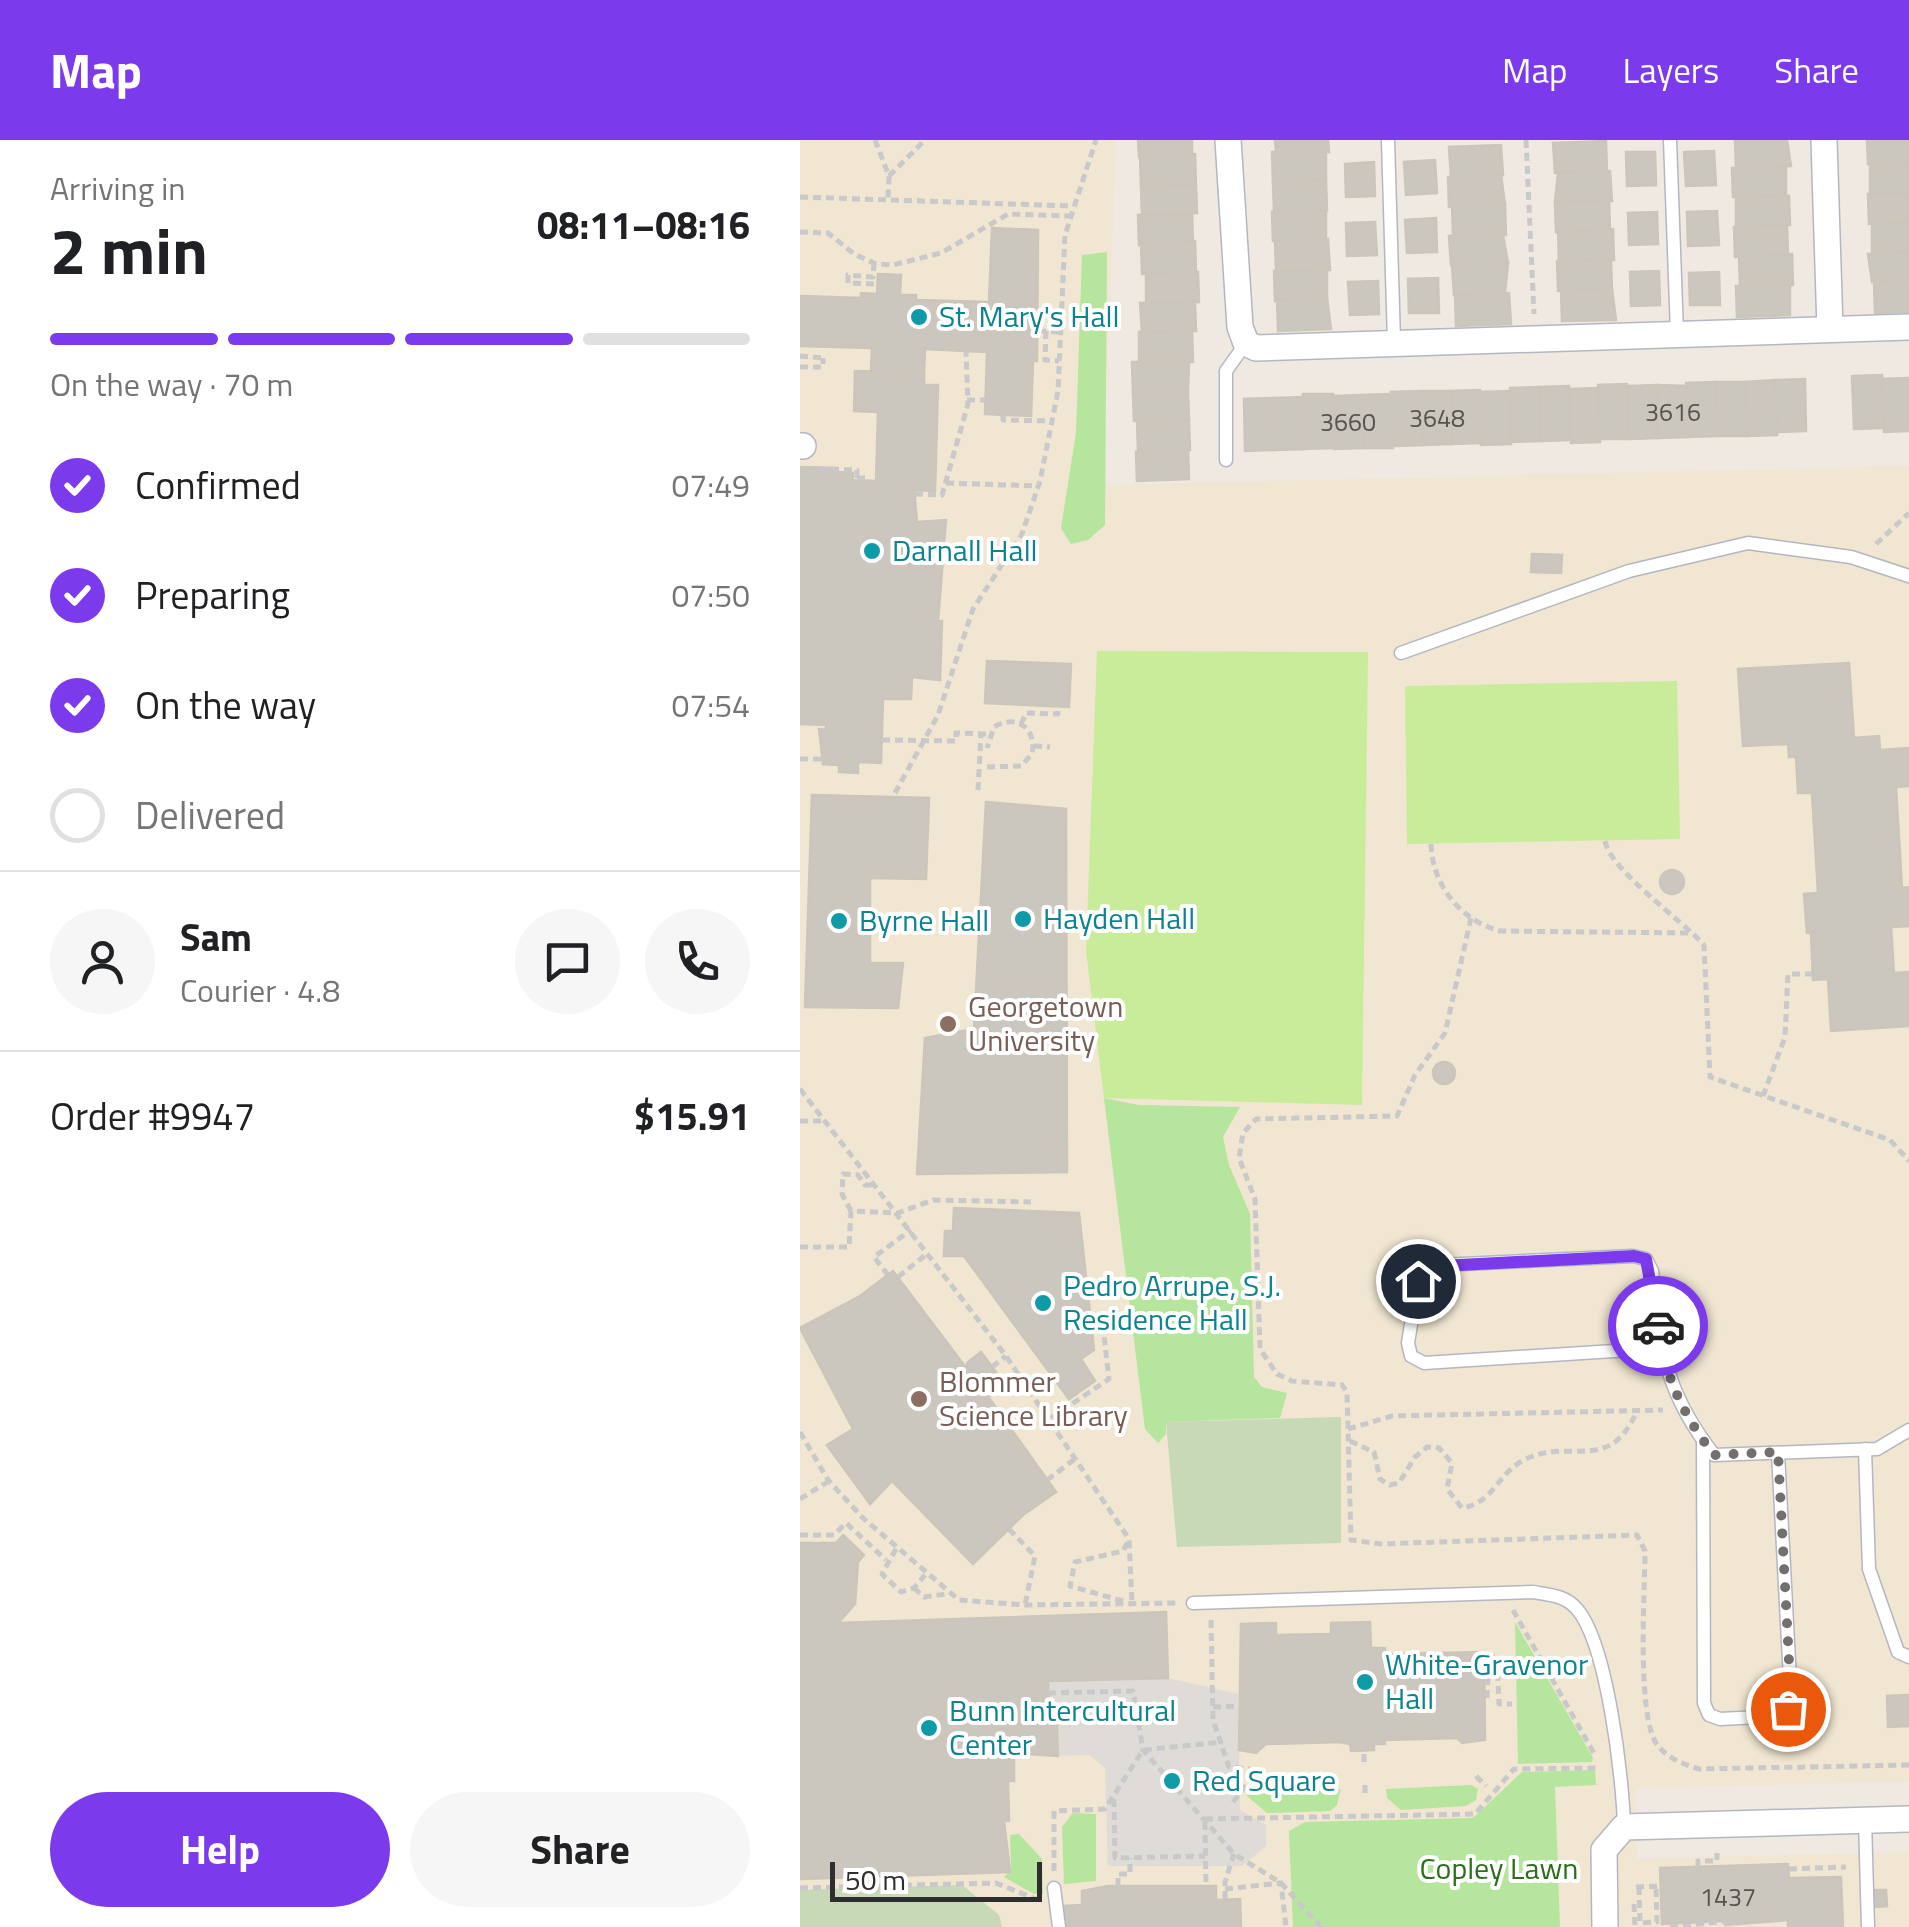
<!DOCTYPE html>
<meta charset="utf-8">
<style>
:root{--surface:#fff;--page:#f6f6f6;--text:#202124;--muted:#757577;--line:#e0e0e0;--accent:#7c3aed}
body{margin:0;font-family:"Titillium Web",sans-serif;background:var(--page);color:var(--text);height:100vh;display:flex;flex-direction:column;font-size:38px;white-space:nowrap}
*{box-sizing:border-box;margin:0}
p{font-size:32px;color:var(--muted)}
.icon{flex:none;width:55px;height:55px;fill:none;stroke:currentColor;stroke-width:2;stroke-linecap:round;stroke-linejoin:round}
.map{position:relative;flex:1;overflow:hidden}
.details{display:flex;flex-direction:column;background:var(--surface);width:800px}
.details>*{flex:none}
.scale{position:absolute;left:30px;bottom:25px;width:212px;box-sizing:border-box;padding-left:10px;border:5px solid #2e2e2e;border-top:0;font-size:28px;line-height:35px;white-space:nowrap;color:#2e2e2e;-webkit-text-stroke:8px #fff;paint-order:stroke}
.pin{position:absolute;display:grid;place-items:center;width:85px;height:85px;color:#fff;margin:-42px;border:5px solid #fff;border-radius:50%;box-shadow:0 2px 10px #0007}
.courier{position:absolute;display:grid;place-items:center;width:100px;height:100px;margin:-50px;border:8px solid #7c3aed;border-radius:50%;background:#fff;color:#222;box-shadow:0 2px 12px #0007}
.summary em{font-style:normal;font-weight:700}
.summary div{display:flex;flex-direction:column-reverse}
.summary{display:flex;align-items:center;justify-content:space-between;height:170px;padding:0 50px}
h1{font-size:65px;font-weight:700;line-height:75px}
.bar{display:grid;grid-template-columns:repeat(4,1fr);gap:15px 10px;align-content:center;height:120px;padding:0 50px}
.bar i{height:12px;border-radius:8px;background:var(--line)}
.bar .selected{background:var(--accent)}
.bar p{grid-column:span 4}
.line{display:flex;align-items:center;gap:25px;padding:0 50px;border-top:2px solid var(--line)}
.line div{flex:1}
.round{display:grid;place-items:center;flex:none;width:105px;height:105px;border-radius:52px;background:var(--page)}
ol{padding:0 50px;list-style:none}
li{display:flex;align-items:center;gap:30px;height:110px}
li p{margin-inline-start:auto}
li .icon{padding:10px;border-radius:50%;background:var(--accent);color:#fff;stroke-width:4}
li:last-child{color:var(--muted)}
li i{width:55px;height:55px;border:5px solid var(--line);border-radius:50%}
.action{display:flex;gap:20px;margin-top:auto;padding:20px 50px}
.action a{flex:1;height:115px;border-radius:60px;background:var(--accent);color:#fff;font-size:40px;font-weight:700;line-height:115px;text-align:center}
.action a+a{background:var(--page);color:var(--text)}
header{display:flex;align-items:center;gap:60px;box-sizing:border-box;height:140px;padding:0 50px;background:var(--accent);color:#fff}
header strong{font-size:48px}
nav{display:flex;gap:55px;margin-inline-start:auto;font-size:35px}
main{display:flex;flex:1;min-height:0}
.map>svg:first-child{display:block}
.education{fill:#f0e6d1}
.green{fill:#b6e59e}
.cemetery{fill:#c8d9b8}
.pitch{fill:#c9ec9a}
.plaza{fill:#dfdcd8}
.building{fill:#cbc7bf;stroke:#cbc5ba;stroke-width:2.5}
.lines{fill:none;stroke-linecap:round;stroke-linejoin:round}
.service-casing{stroke:#b4b7c1;stroke-width:15}
.minor-casing{stroke:#b4b7c1;stroke-width:28}
.path{stroke:#c9c9c9;stroke-width:5;stroke-dasharray:8 5;stroke-linecap:butt}
.service{stroke:#fff;stroke-width:12}
.minor{stroke:#fff;stroke-width:25}
.done{stroke:#726f6d;stroke-width:10;stroke-dasharray:0 18}
.route{stroke:#7c3aed;stroke-width:12}
.culture-dot{fill:#0f9aa8;stroke:#fff;stroke-width:4}
.education-dot{fill:#8d6e63;stroke:#fff;stroke-width:4}
.labels{text-anchor:middle;stroke-width:8;stroke-linejoin:round;paint-order:stroke}
.number-label{font-size:25px;fill:#555452}
.culture-label{font-size:30px;fill:#0d838f;stroke:#fff;text-anchor:start}
.education-label{font-size:30px;fill:#785e54;stroke:#fff;text-anchor:start}
.park-label{font-size:30px;fill:#2c6e1b;stroke:#fff}
</style>
<header>
<strong>Map</strong>
<nav><a>Map</a><a>Layers</a><a>Share</a></nav>
</header>
<main>
<section class="details">
<div class="summary"><div><h1>2 min</h1><p>Arriving in</p></div><em>08:11–08:16</em></div>
<div class="bar"><i class="selected"></i><i class="selected"></i><i class="selected"></i><i></i><p>On the way · 70 m</p></div>
<ol>
<li><svg class="icon" aria-label="check" viewBox="0 0 24 24"><path d="M5 12l5 5 9-10"/></svg>Confirmed<p>07:49</p></li>
<li><svg class="icon" aria-label="check" viewBox="0 0 24 24"><path d="M5 12l5 5 9-10"/></svg>Preparing<p>07:50</p></li>
<li><svg class="icon" aria-label="check" viewBox="0 0 24 24"><path d="M5 12l5 5 9-10"/></svg>On the way<p>07:54</p></li>
<li><i></i>Delivered</li>
</ol>
<div class="line" style="height:180px"><a class="round"><svg class="icon" aria-label="person" viewBox="0 0 24 24"><circle cx="12" cy="8" r="4"/><path d="M4 21q1-7 8-7t8 7"/></svg></a><div><b>Sam</b><p>Courier · 4.8</p></div><a class="round"><svg class="icon" aria-label="chat" viewBox="0 0 24 24"><path d="M4 5h16v11H9l-5 4z"/></svg></a><a class="round"><svg class="icon" aria-label="phone" viewBox="0 0 24 24"><path d="M5 4h4l2 5-3 2q2 4 5 5l2-3 5 2v4C11 20 4 13 5 4z"/></svg></a></div>
<div class="line" style="height:130px"><div>Order #9947</div><b>$15.91</b></div>
<div class="action"><a>Help</a><a>Share</a></div>
</section>
<div class="map">
<svg width="1109" height="1787" viewBox="0 0 1109 1787">
<rect width="100%" height="100%" fill="#efe9e1"/>
<path class="education" d="M0 0H316L303 345 1109 326V1641L835 1649 837 1719 1109 1712V1787H0Z"/>
<g class="green">
<path d="M307 112 305 385 288 400 271 404 261 388 276 293 282 115Z"/>
<path d="M304 958 339 965 440 967 423 997 429 1025 450 1074 454 1237 462 1247 487 1253 480 1278 366 1282V1294L358 1303 345 1289Z"/>
<path d="M715 1482 793 1618 792 1622 718 1624Z"/>
<path d="M795 1630 796 1645 755 1647 760 1787H493L489 1691 505 1682 673 1678 722 1632Z"/>
<path d="M671 1645 678 1649 676 1660 666 1666 601 1670 587 1658 586 1649Z"/>
<path d="M541 1649 537 1665 530 1671 467 1673 446 1655Z"/>
<path d="M273 1673 296 1674V1741L264 1744 262 1687Z"/>
<path d="M219 1694 242 1719 243 1754H234L204 1737 211 1730 210 1695Z"/>
</g>
<g class="cemetery">
<path d="M541 1277V1403L377 1407 366 1282Z"/>
<path d="M162 1745 199 1775 202 1787H0V1750Z"/>
</g>
<g class="pitch">
<path d="M297 511 568 512 562 965 304 958 286 811Z"/>
<path d="M877 541 880 699 607 704 605 546Z"/>
</g>
<path class="plaza" d="M368 1538 438 1554 440 1670 466 1685V1706L442 1726H308L305 1628 290 1615 258 1616 256 1564H249L248 1541Z"/>
<g class="building">
<path d="M338 0H392V14L339 17Z"/>
<path d="M475 0H528L529 12H476Z"/>
<path d="M935 0H987L991 26 936 28Z"/>
<path d="M1067 0H1109V23L1068 24Z"/>
<path d="M806 1 807 31 755 33 753 3Z"/>
<path d="M701 5 703 35 651 37 649 7Z"/>
<path d="M914 11 916 45 886 46 884 12Z"/>
<path d="M472 12H526V40L473 42Z"/>
<path d="M826 12H855L856 45 827 46Z"/>
<path d="M395 14 396 45 341 47 340 16Z"/>
<path d="M635 20 637 53 606 55 604 22Z"/>
<path d="M574 22 575 56 546 57 545 24Z"/>
<path d="M1109 23V53L1070 54V24Z"/>
<path d="M986 27V56L933 57 932 28Z"/>
<path d="M810 31 812 61 755 62 758 33Z"/>
<path d="M701 35 705 64 649 67 648 37Z"/>
<path d="M526 40 527 71 474 72 473 42Z"/>
<path d="M396 45 397 73 342 75 341 47Z"/>
<path d="M1109 53V82L1069 84 1068 54Z"/>
<path d="M989 56 990 85 936 87V57Z"/>
<path d="M809 61 810 89 756 92 755 62Z"/>
<path d="M705 64 706 95 653 96 652 65Z"/>
<path d="M526 71V99L473 101 472 72Z"/>
<path d="M917 71 919 105 888 106 887 72Z"/>
<path d="M857 72 858 104 829 105 828 73Z"/>
<path d="M392 74 393 103 339 105 338 75Z"/>
<path d="M636 78 637 112 607 113 605 80Z"/>
<path d="M575 82 577 115 547 116 546 83Z"/>
<path d="M1109 82V112L1072 114V84Z"/>
<path d="M987 86 988 114 935 117 934 87Z"/>
<path d="M192 88 238 90 237 221H233L231 276 185 274 187 212 125 209 124 233 71 231 72 208 0 206V156L61 158V153L77 154 78 134 101 135 100 155H116V160L189 162Z"/>
<path d="M813 89 814 120 759 121 758 92Z"/>
<path d="M703 95 708 123 651 125 649 96Z"/>
<path d="M528 99 530 130 476 131 475 101Z"/>
<path d="M395 101 396 132 342 134 341 105Z"/>
<path d="M1109 112V140L1072 142 1068 114Z"/>
<path d="M992 114 993 145 940 146 939 117Z"/>
<path d="M811 120 812 149 758 151 757 121Z"/>
<path d="M708 123 705 153 654 155 652 125Z"/>
<path d="M527 130V158L475 161 474 131Z"/>
<path d="M859 131 860 165 831 166 830 132Z"/>
<path d="M398 132 399 162 346 163V134Z"/>
<path d="M919 132 920 165H890L889 133Z"/>
<path d="M638 138 639 173H609L608 139Z"/>
<path d="M1109 140V172L1075 173 1074 142Z"/>
<path d="M578 141 579 174 550 175 548 142Z"/>
<path d="M936 146H990V175L937 177Z"/>
<path d="M812 149 816 180 762 181 761 150Z"/>
<path d="M705 153H709L711 184 656 186 655 155Z"/>
<path d="M527 158 531 189 478 191 477 161Z"/>
<path d="M395 162 396 191 342 192 340 163Z"/>
<path d="M392 191 393 222H339V192Z"/>
<path d="M332 222H389L388 251 333 253Z"/>
<path d="M55 231 124 233V245H138L135 351 115 350V360L117 382 146 380 138 481H142L140 540 112 537 111 559H83L81 623 58 622V633L39 632V625L23 624 19 589 26 590V585L0 584V331L1 327 36 328V332L53 333V340L76 341 78 272 54 271Z"/>
<path d="M1082 235 1083 288 1054 289 1052 236Z"/>
<path d="M1109 238V291L1084 292 1082 239Z"/>
<path d="M1005 239 1006 291 977 292 975 240Z"/>
<path d="M975 240 977 295 947 296 945 242Z"/>
<path d="M916 242H945L947 296H918Z"/>
<path d="M916 242 918 296 888 297 886 243Z"/>
<path d="M827 244 829 299H800L798 245Z"/>
<path d="M857 245 887 246 888 297 858 298Z"/>
<path d="M857 245 858 298 829 299 828 246Z"/>
<path d="M769 246 770 300 741 301 739 247Z"/>
<path d="M739 247 741 301 711 302 710 248Z"/>
<path d="M798 248 800 302 771 303 769 249Z"/>
<path d="M680 250 681 303 652 304 651 251Z"/>
<path d="M388 251 389 280 334 281 333 253Z"/>
<path d="M621 251H651L652 304 623 305Z"/>
<path d="M621 251 623 305 593 306 591 252Z"/>
<path d="M710 251 711 304 681 305V252Z"/>
<path d="M503 254H533L534 308 504 309Z"/>
<path d="M592 254 593 308H564L562 255Z"/>
<path d="M562 255 564 308 534 309 533 256Z"/>
<path d="M503 257 504 309 475 310 474 258Z"/>
<path d="M474 258 475 310 445 311 444 259Z"/>
<path d="M389 280 390 310 338 312 337 281Z"/>
<path d="M388 310 389 339 337 341 336 312Z"/>
<path d="M732 414 762 415 761 433 731 432Z"/>
<path d="M187 521 271 524 269 567 185 563Z"/>
<path d="M1049 523 1054 598 1079 596 1080 610 1109 608V646L1096 647 1102 748 1109 747V786L1091 787 1094 833 1109 832V886L1031 891 1028 839 1013 840 1011 793H1007L1004 754 1018 753 1012 653H998L996 617H989L988 604 943 606 938 529Z"/>
<path d="M12 655 129 658 126 739 70 738V823H103L98 868 5 867Z"/>
<path d="M186 662 266 669 267 1032 117 1034 125 898 174 889Z"/>
<circle cx="872" cy="742" r="12"/>
<circle cx="644" cy="933" r="11"/>
<path d="M154 1068 279 1073 294 1210 281 1219 295 1241 269 1259 164 1116H144L145 1091H153Z"/>
<path d="M93 1131 167 1229V1223L181 1212 205 1244 190 1256 184 1251 256 1352 223 1375 173 1424 92 1341 70 1364 27 1305 53 1289 0 1188 60 1156Z"/>
<path d="M43 1395 64 1415 58 1422 55 1464 38 1483 366 1472 368 1538 248 1541 249 1564H256L258 1616 214 1613V1641H208L209 1681H204L210 1732 0 1739V1403H36Z"/>
<path d="M570 1482 571 1508H585V1514L684 1512 685 1600 662 1603 657 1598 585 1600V1604H574V1610L551 1611 550 1604 539 1602 466 1604 456 1613 439 1610 441 1484 476 1483V1495L531 1494V1483Z"/>
<path d="M1109 1555V1586L1088 1587 1087 1556Z"/>
<path d="M988 1724 989 1738 1041 1737 1043 1787H988V1780L925 1785V1781L862 1784 860 1728Z"/>
<path d="M308 1746H416V1760L440 1759 441 1787H265V1766L282 1765V1751Z"/>
<path d="M1075 1750H1086L1087 1766 1076 1767Z"/>
</g>
<g class="lines">
<defs>
<g id="service">
<path d="M588 0 594 202"/>
<path d="M870 0 877 193"/>
<path d="M426 320V231L446 203"/>
<path d="M601 513 829 431 948 403 1051 417 1109 436"/>
<path d="M861 1208 624 1223 611 1216 608 1203 618 1141 641 1125 833 1116 846 1119 852 1131C862 1211 863 1249 914 1315L1077 1309 1109 1290"/>
<path d="M903 1300 904 1563 909 1575 920 1579 979 1576 991 1559 978 1313"/>
<path d="M1065 1309 1069 1429 1098 1512 1109 1517"/>
<path d="M393 1463 733 1452C749 1455 764 1455 776 1468 807 1501 823 1639 824 1687"/>
<path d="M1065 1680 1068 1787"/>
<path d="M254 1748 259 1787"/>
</g>
<g id="minor">
<path d="M428 0 440 187 446 203 456 208 1109 187"/>
<path d="M1024 0 1030 189"/>
<path d="M0 306H3"/>
<path d="M805 1787 804 1710 824 1687 1109 1679"/>
</g>
</defs>
<use href="#service" class="service-casing"/>
<use href="#minor" class="minor-casing"/>
<g class="path">
<path d="M75 0 89 36 88 59"/>
<path d="M726 0 734 174"/>
<path d="M89 36 125 0"/>
<path d="M0 57 272 66"/>
<path d="M0 92 28 93 54 114 76 124 93 125 141 113 208 74 271 76"/>
<path d="M74 123 73 137 48 135V143L77 144"/>
<path d="M238 191 261 192"/>
<path d="M246 191 245 220 259 221"/>
<path d="M0 216 23 218"/>
<path d="M0 227H23V218"/>
<path d="M167 260H185"/>
<path d="M203 275V280L252 281"/>
<path d="M18 329 57 330V340"/>
<path d="M57 338H69"/>
<path d="M146 343 238 346"/>
<path d="M115 354 142 355 168 264 166 211"/>
<path d="M1076 404 1109 373"/>
<path d="M221 584 226 573 258 574V566"/>
<path d="M82 600 156 601V593L189 594"/>
<path d="M234 606 250 607"/>
<path d="M0 619H23"/>
<path d="M187 627 221 626 232 614C237 589 217 573 194 587L187 608"/>
<path d="M178 650 181 593"/>
<path d="M95 653 138 575 173 469 222 394 240 341 258 251 265 95 296 0"/>
<path d="M805 701C810 730 883 781 904 805L910 937 1090 1000 1109 1021"/>
<path d="M631 704C632 745 661 781 700 791L890 793"/>
<path d="M671 778 645 893 615 935 597 976 456 979 443 993 439 1018 455 1059 460 1209 477 1234 492 1241 542 1245 547 1252 551 1400 581 1404 837 1395 845 1411C845 1451 836 1579 858 1606 869 1619 883 1624 899 1629L1109 1625"/>
<path d="M0 949 206 1216 329 1399 332 1463"/>
<path d="M963 956 985 897 988 834H1012"/>
<path d="M0 981H25"/>
<path d="M51 1071 42 1054 43 1034 58 1035 65 1045H75"/>
<path d="M0 1107H49L51 1071 98 1073 133 1060 231 1062"/>
<path d="M88 1135 74 1117 111 1090"/>
<path d="M98 1137 128 1113"/>
<path d="M192 1227 206 1216"/>
<path d="M251 1278 309 1239 303 1187"/>
<path d="M548 1289 592 1276 863 1270"/>
<path d="M0 1292 28 1340 63 1378 159 1460 225 1465 376 1463"/>
<path d="M550 1301 574 1312 580 1339 590 1345 599 1343 615 1317 627 1307 639 1308 652 1323 647 1349 662 1368C693 1363 697 1335 722 1321 769 1295 808 1337 837 1271"/>
<path d="M247 1340 276 1318"/>
<path d="M0 1359 29 1341"/>
<path d="M209 1389 235 1416 225 1465"/>
<path d="M0 1395H34L46 1383 86 1420"/>
<path d="M96 1409 82 1434 101 1452 114 1448 125 1435"/>
<path d="M114 1448 124 1457 147 1454"/>
<path d="M323 1461 270 1446 275 1422 323 1411 328 1401"/>
<path d="M713 1470 796 1617"/>
<path d="M411 1480 413 1580 429 1627 450 1629"/>
<path d="M248 1553 333 1551 343 1610 434 1714 481 1743 521 1787"/>
<path d="M687 1558 689 1517H697L699 1564H712"/>
<path d="M413 1567 438 1566"/>
<path d="M564 1614V1623"/>
<path d="M676 1636 686 1646"/>
<path d="M565 1645V1656"/>
<path d="M314 1659 315 1718 405 1716"/>
<path d="M433 1662 450 1640"/>
<path d="M405 1679 675 1674 714 1629 800 1628"/>
<path d="M405 1682 406 1746"/>
<path d="M898 1727V1721H917V1713"/>
<path d="M989 1729 1046 1727"/>
<path d="M254 1731V1671L305 1669 343 1610 423 1602"/>
<path d="M318 1746V1734H330V1718"/>
<path d="M836 1747 861 1746"/>
<path d="M839 1747 840 1783 857 1782 856 1746"/>
<path d="M0 1748 196 1743 238 1760"/>
<path d="M425 1749 481 1743 486 1787"/>
<path d="M425 1759V1742L434 1714"/>
<path d="M834 1764 835 1787"/>
<path d="M870 1787 929 1781"/>
</g>
<use href="#service" class="service"/>
<use href="#minor" class="minor"/>
</g>
<g class="lines">
<path class="done" d="M858 1186C865 1237 883 1275 914 1315L978 1312 991 1559 988 1569"/>
<path class="route" d="M618 1141 640 1126 834 1116 846 1119 858 1186"/>
</g>
<g class="culture-dot">
<circle cx="119" cy="177" r="10"/>
<circle cx="72" cy="411" r="10"/>
<circle cx="223" cy="779" r="10"/>
<circle cx="39" cy="781" r="10"/>
<circle cx="243" cy="1163" r="10"/>
<circle cx="565" cy="1542" r="10"/>
<circle cx="129" cy="1588" r="10"/>
<circle cx="372" cy="1641" r="10"/>
</g>
<g class="education-dot">
<circle cx="148" cy="884" r="10"/>
<circle cx="119" cy="1259" r="10"/>
</g>
<g class="labels">
<g class="number-label">
<text x="873" y="281">3616</text>
<text x="637" y="287">3648</text>
<text x="548" y="291">3660</text>
<text x="928" y="1766">1437</text>
</g>
<g class="culture-label">
<text x="139" y="187">St. Mary's Hall</text>
<text x="92" y="421">Darnall Hall</text>
<text x="243" y="789">Hayden Hall</text>
<text x="59" y="791">Byrne Hall</text>
<text x="263" y="1156">Pedro Arrupe, S.J.<tspan x="263" dy="34">Residence Hall</tspan></text>
<text x="585" y="1535">White-Gravenor<tspan x="585" dy="34">Hall</tspan></text>
<text x="149" y="1581">Bunn Intercultural<tspan x="149" dy="34">Center</tspan></text>
<text x="392" y="1651">Red Square</text>
</g>
<g class="education-label">
<text x="168" y="877">Georgetown<tspan x="168" dy="34">University</tspan></text>
<text x="139" y="1252">Blommer<tspan x="139" dy="34">Science Library</tspan></text>
</g>
<g class="park-label">
<text x="699" y="1739">Copley Lawn</text>
</g>
</g>
</svg>
<div class="scale">50 m</div>
<div class="pin" style="left:988px;top:1569px;background:#ea580c"><svg class="icon" aria-label="bag" viewBox="0 0 24 24"><path d="M5 8h14l-1 12H6zM9 8a3 3 0 0 1 6 0"/></svg></div>
<div class="pin" style="left:618px;top:1141px;background:#1f2937"><svg class="icon" aria-label="home" viewBox="0 0 24 24"><path d="M3 11l9-7 9 7M6 9v11h12V9"/></svg></div>
<div class="courier" style="left:858px;top:1186px"><svg class="icon" aria-label="car" viewBox="0 0 24 24"><path d="M5 17H2v-5l4-1 3-4h7l3 4 3 1v5h-3M9 17h6M6 11h13"/><circle cx="7" cy="17" r="2"/><circle cx="17" cy="17" r="2"/></svg></div>
</div>
</main>
